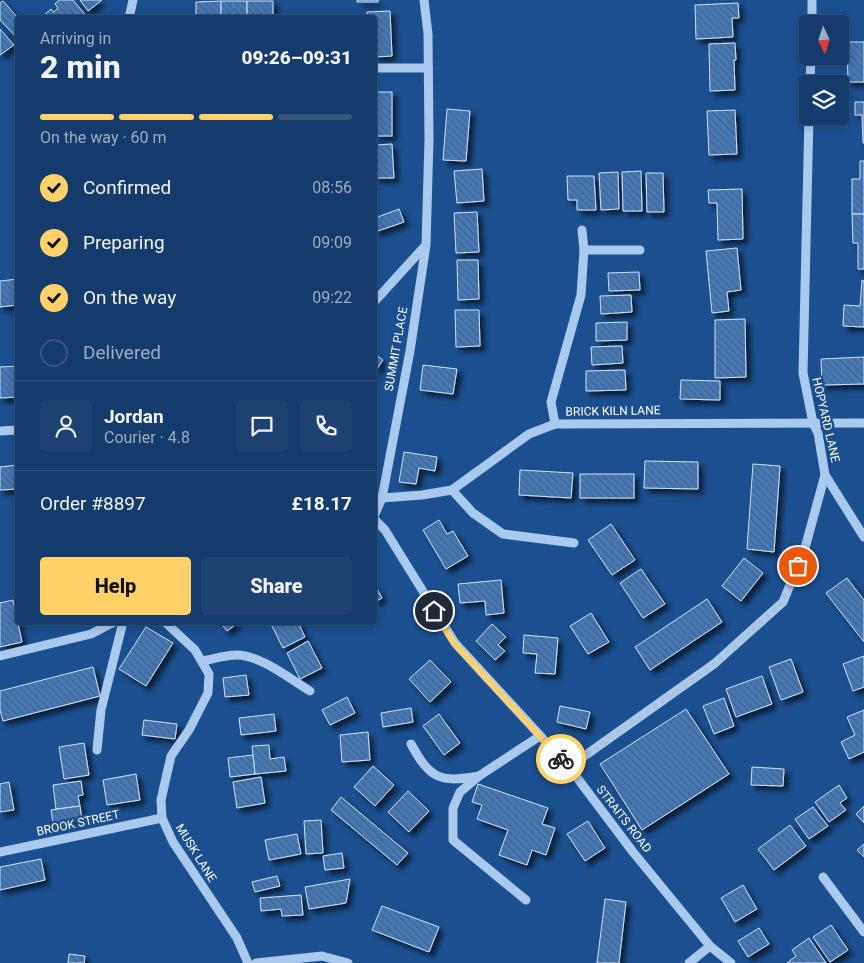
<!DOCTYPE html>
<meta charset="utf-8">
<style>
:root{--surface:#143b6b;--page:#1d4271;--text:#f1f3f6;--muted:#9dadc1;--line:#33557e;--accent:#ffd166}
body{margin:0;font-family:Roboto,sans-serif;background:var(--page);color:var(--text);height:100vh;display:flex;flex-direction:column;font-size:19px;white-space:nowrap}
*{box-sizing:border-box;margin:0}
p{font-size:16px;color:var(--muted)}
.icon{flex:none;width:28px;height:28px;fill:none;stroke:currentColor;stroke-width:2;stroke-linecap:round;stroke-linejoin:round}
.map{position:relative;flex:1;overflow:hidden}
.side{position:absolute;left:15px;top:15px;width:362px;height:610px;display:flex;flex-direction:column;background:var(--surface);border-radius:5px;box-shadow:0 2px 8px #0003,0 0 0 1px var(--line)}
.side>*{flex:none}
.needle{width:32px;rotate:176deg}
.buttons{position:absolute;left:799px;top:15px;display:grid;gap:10px}
.buttons a{display:grid;place-items:center;width:50px;height:50px;border-radius:5px;background:var(--surface);box-shadow:0 2px 8px #0003,0 0 0 1px var(--line);font-size:25px}
.pin{position:absolute;display:grid;place-items:center;width:42px;height:42px;color:#fff;margin:-21px;border:2px solid #fff;border-radius:50%;box-shadow:0 1px 5px #0007}
.courier{position:absolute;display:grid;place-items:center;width:50px;height:50px;margin:-25px;border:4px solid #ffd166;border-radius:50%;background:#fff;color:#222;box-shadow:0 1px 6px #0007}
.summary em{font-style:normal;font-weight:800}
.summary div{display:flex;flex-direction:column-reverse}
.summary{display:flex;align-items:center;justify-content:space-between;height:85px;padding:0 25px}
h1{font-size:32px;font-weight:800;line-height:38px}
.bar{display:grid;grid-template-columns:repeat(4,1fr);gap:8px 5px;align-content:center;height:60px;padding:0 25px}
.bar i{height:6px;border-radius:4px;background:var(--line)}
.bar .selected{background:var(--accent)}
.bar p{grid-column:span 4}
.line{display:flex;align-items:center;gap:12px;padding:0 25px;border-top:1px solid var(--line)}
.line div{flex:1}
.round{display:grid;place-items:center;flex:none;width:52px;height:52px;border-radius:5px;background:var(--page)}
ol{padding:0 25px;list-style:none}
li{display:flex;align-items:center;gap:15px;height:55px}
li p{margin-inline-start:auto}
li .icon{padding:5px;border-radius:50%;background:var(--accent);color:#111;stroke-width:4}
li:last-child{color:var(--muted)}
li i{width:28px;height:28px;border:2px solid var(--line);border-radius:50%}
.action{display:flex;gap:10px;margin-top:auto;padding:10px 25px}
.action a{flex:1;height:58px;border-radius:5px;background:var(--accent);color:#111;font-size:20px;font-weight:800;line-height:58px;text-align:center}
.action a+a{background:var(--page);color:var(--text)}
.map>svg:first-child{display:block}
.building{fill:url(#building-back-hatch);stroke:#cfe3fa;filter:url(#shadow)}
.lines{fill:none;stroke-linecap:round;stroke-linejoin:round}
.minor{stroke:#a9c9ee;stroke-width:9}
.done{stroke:#afc1d8;stroke-width:5;stroke-dasharray:0 9}
.route{stroke:#ffd166;stroke-width:6}
.labels{text-anchor:middle;stroke-width:5;stroke-linejoin:round;paint-order:stroke}
.street-label{font-size:12px;fill:#fff;stroke:#1b4f8f}
</style>
<div class="map">
<svg width="864" height="963" viewBox="0 0 864 963">
<defs>
<pattern id="building-back-hatch" width="6" height="6" patternUnits="userSpaceOnUse" patternTransform="scale(1.25)"><rect width="6" height="6" fill="#4478b7"/><path d="M-1 5l2 2M0 0l6 6M5-1l2 2" fill="none" stroke="#486282"/></pattern>
<filter id="shadow"><feDropShadow dx="4.5" dy="4.5" stdDeviation="2.5" flood-color="#0009"/></filter>
</defs>
<rect width="100%" height="100%" fill="#1b4f8f"/>
<g class="building">
<path d="M59 0H73L88 18H41L51 9 54 12 58 8 55 4Z"/>
<path d="M80 0H102L88 11Z"/>
<rect x="357" y="0" width="21" height="2"/>
<path d="M3 1 18 18V39L0 20V3Z"/>
<path d="M221 1V15L196 18V2Z"/>
<path d="M221 1H247V16L221 18Z"/>
<path d="M247 1H273V17L247 18Z"/>
<path d="M738 3 739 18H732L733 37 696 39 695 5Z"/>
<path d="M390 11 392 56 375 57V18H367V12Z"/>
<path d="M0 29 14 45 0 55Z"/>
<path d="M847 42H864V82H848Z"/>
<path d="M735 43 736 60H734L735 90 710 91 709 44Z"/>
<rect x="375" y="92" width="17" height="44"/>
<path d="M855 102H864V143H863L862 115H855Z"/>
<path d="M447 109 470 111 466 161 443 160Z"/>
<path d="M735 110 737 154 709 155 707 111Z"/>
<path d="M392 144 394 178H375V145Z"/>
<path d="M860 161H864V214H852V179H860Z"/>
<path d="M482 169 484 201 457 203 454 171Z"/>
<path d="M641 171 642 211H623L622 172Z"/>
<path d="M618 172 619 209 601 210 599 173Z"/>
<path d="M646 173H663L664 212H647Z"/>
<path d="M567 176H594L596 210H577V200H568Z"/>
<path d="M742 189 743 239 718 240 717 203H709L708 190Z"/>
<path d="M399 209 404 222 375 232V218Z"/>
<path d="M477 212 479 252 456 253 454 213Z"/>
<path d="M852 214H864V269H858V243H853Z"/>
<path d="M737 248 741 290 727 292 729 311 712 313 706 251Z"/>
<path d="M457 260H478L479 299 458 300Z"/>
<path d="M639 272 640 290 609 291 608 273Z"/>
<path d="M18 279V305L0 307V281Z"/>
<path d="M862 280 864 281V327L843 326 844 305 860 306Z"/>
<path d="M631 295 632 312 601 314 600 296Z"/>
<path d="M455 310H479L480 346 456 347Z"/>
<path d="M745 319 746 377 715 378V320Z"/>
<path d="M627 322V340L596 341V323Z"/>
<path d="M622 346 623 363 592 365 591 347Z"/>
<path d="M375 354 383 360 375 372Z"/>
<path d="M864 357V384L822 385 821 359Z"/>
<path d="M423 365 457 369 453 394 420 390Z"/>
<path d="M18 366V397L0 398V367Z"/>
<path d="M625 370 626 390 586 391V371Z"/>
<path d="M681 380 720 381V400L680 399Z"/>
<path d="M404 452 437 457 435 471 419 468 416 484 399 482Z"/>
<path d="M645 461 698 462V489L644 488Z"/>
<path d="M753 464 780 466 774 552 747 549Z"/>
<path d="M17 465 18 489 0 490V467Z"/>
<path d="M520 470 573 473 571 498 519 495Z"/>
<rect x="580" y="474" width="54" height="24"/>
<path d="M439 520 447 534 453 531 468 556 446 569 423 530Z"/>
<path d="M611 524 635 560 612 575 588 540Z"/>
<path d="M744 558 763 573 741 601 722 586Z"/>
<path d="M641 569 665 604 643 618 620 583Z"/>
<path d="M847 578 864 600V642L826 593Z"/>
<path d="M501 580 504 613 486 615 485 601 460 603 458 584Z"/>
<path d="M375 585 382 598 375 602Z"/>
<path d="M707 599 722 622 650 670 635 647Z"/>
<path d="M13 600 22 642 0 647V603Z"/>
<path d="M591 613 609 642 588 654 570 626Z"/>
<path d="M220 622H239L227 631Z"/>
<path d="M270 622H298L305 637 283 648Z"/>
<path d="M492 624 506 637 498 645 505 651 495 660 476 641Z"/>
<path d="M146 627 173 643 146 686 119 669Z"/>
<path d="M524 635 558 638 555 674 535 673 537 654 523 653Z"/>
<path d="M308 641 322 668 300 679 287 653Z"/>
<path d="M864 656V687L853 691 843 664Z"/>
<path d="M791 659 803 692 781 700 769 667Z"/>
<path d="M430 660 451 682 430 702 409 679Z"/>
<path d="M93 667 100 696 3 721 0 710V691Z"/>
<path d="M246 675 249 695 225 697 223 678Z"/>
<path d="M762 676 772 704 736 717 726 689Z"/>
<path d="M347 697 355 713 330 725 322 710Z"/>
<path d="M724 698 734 726 714 734 703 706Z"/>
<path d="M560 706 590 712 586 729 557 722Z"/>
<path d="M411 708 413 722 383 727 381 713Z"/>
<path d="M686 709 729 774 642 830 600 764Z"/>
<path d="M864 710V752L849 759 841 742 855 735 847 717Z"/>
<path d="M274 714 276 731 241 735 239 718Z"/>
<path d="M439 714 460 743 444 755 423 726Z"/>
<path d="M144 720 177 724 175 739 142 735Z"/>
<path d="M368 732 370 760 342 762 340 735Z"/>
<path d="M84 743 89 775 64 779 59 747Z"/>
<path d="M269 745 270 759 284 757 286 771 255 774 252 746Z"/>
<path d="M253 755 255 774 230 777 228 758Z"/>
<path d="M373 766 394 785 375 806 354 787Z"/>
<path d="M752 767 784 769 783 786 751 785Z"/>
<path d="M136 774 140 800 107 805 103 780Z"/>
<path d="M261 777 265 803 237 808 233 782Z"/>
<path d="M81 781 83 795 78 796 80 806 56 809 53 785Z"/>
<path d="M9 782 14 810 0 812V784Z"/>
<path d="M478 784 548 808 542 824 555 828 546 855 532 850 527 865 499 855 508 830 477 819 482 805 472 802Z"/>
<path d="M839 785 847 798 840 803 846 810 829 822 815 802Z"/>
<path d="M408 791 429 811 409 832 388 812Z"/>
<path d="M341 797 408 853 397 865 331 810Z"/>
<path d="M80 806 82 819 53 823 51 810Z"/>
<path d="M864 806V823L856 814Z"/>
<path d="M813 807 828 826 809 839 795 819Z"/>
<path d="M321 820 323 853 306 854 304 821Z"/>
<path d="M588 821 605 848 585 861 567 834Z"/>
<path d="M790 825 806 846 774 870 758 849Z"/>
<path d="M297 834 301 854 269 860 265 840Z"/>
<path d="M864 844V857L857 850Z"/>
<path d="M342 853 344 868 325 870 323 856Z"/>
<path d="M41 859 45 880 0 890V867Z"/>
<path d="M277 876 280 886 255 892 252 882Z"/>
<path d="M350 879 346 903 309 909 305 887Z"/>
<path d="M743 885 757 909 735 922 721 898Z"/>
<path d="M301 895 303 915 282 916 281 909 261 911 260 898Z"/>
<path d="M605 899 626 902 619 963H597Z"/>
<path d="M382 906 439 927 429 952 372 930Z"/>
<path d="M831 925 848 950 830 962 813 937Z"/>
<path d="M759 928 769 944 748 957 738 941Z"/>
<path d="M809 938 826 963H787L796 956 792 950Z"/>
<path d="M69 954 85 956 84 963H68Z"/>
</g>
<g class="lines">
<g class="minor">
<path d="M129 18 133 0"/>
<path d="M812 24V1"/>
<path d="M375 68H428"/>
<path d="M810 84 811 56"/>
<path d="M584 250H640"/>
<path d="M375 301 425 246"/>
<path d="M555 424 551 402 581 295 584 250 582 230"/>
<path d="M0 431 18 430"/>
<path d="M825 475 864 537"/>
<path d="M452 490 473 513 503 534 574 543"/>
<path d="M382 498 422 495 452 490 529 434 555 424 864 423"/>
<path d="M375 514 382 498 410 351 426 245 429 140 428 34 424 0"/>
<path d="M375 520 385 530 455 643 569 767 633 852 710 946 731 963"/>
<path d="M165 622 195 650 209 674 208 693 189 730 171 756 161 800 162 818 173 842 237 938 248 963"/>
<path d="M0 656 91 634 114 622"/>
<path d="M202 661C213 659 225 655 237 655 260 655 290 679 310 691"/>
<path d="M411 744C430 779 440 783 479 776"/>
<path d="M97 750 101 710 123 622"/>
<path d="M569 767 714 664 783 602 805 548 825 475 818 433 813 423 803 373 809 116"/>
<path d="M0 852 162 818"/>
<path d="M823 877 864 932"/>
<path d="M526 900 453 840V808L460 792 479 776 540 736"/>
<path d="M256 963 322 956 348 963"/>
<path d="M689 963 710 946"/>
</g>
</g>
<g class="lines">
<path class="done" d="M561 759 569 767 714 664 783 602 798 566"/>
<path class="route" d="M434 611 454 643 561 759"/>
</g>
<g class="labels">
<g class="street-label">
<text transform="translate(396 349) rotate(-80)" y="4">SUMMIT PLACE</text>
<text transform="translate(613 411) rotate(-1)" y="4">BRICK KILN LANE</text>
<text transform="translate(826 420) rotate(77)" y="4">HOPYARD LANE</text>
<text transform="translate(624 819) rotate(52)" y="4">STRAITS ROAD</text>
<text transform="translate(78 823) rotate(-12)" y="4">BROOK STREET</text>
<text transform="translate(196 853) rotate(58)" y="4">MUSK LANE</text>
</g>
</g>
</svg>
<div class="buttons">
<a><svg class="needle" viewBox="-14 -14 28 28"><path d="M0-13l5 13h-10z" fill="#e53935"/><path d="M0 13l5-13h-10z" fill="#9dadc1"/></svg></a>
<a><svg class="icon" aria-label="layers" viewBox="0 0 24 24"><path d="M12 4l9 5-9 5-9-5zM3 14l9 5 9-5"/></svg></a>
</div>
<div class="pin" style="left:798px;top:566px;background:#ea580c"><svg class="icon" aria-label="bag" viewBox="0 0 24 24"><path d="M5 8h14l-1 12H6zM9 8a3 3 0 0 1 6 0"/></svg></div>
<div class="pin" style="left:434px;top:611px;background:#1f2937"><svg class="icon" aria-label="home" viewBox="0 0 24 24"><path d="M3 11l9-7 9 7M6 9v11h12V9"/></svg></div>
<div class="courier" style="left:561px;top:759px"><svg class="icon" aria-label="bike" viewBox="0 0 24 24"><circle cx="6" cy="16" r="4"/><circle cx="18" cy="16" r="4"/><path d="M6 16l4-8h5l3 8M10 8l3 8H6M13 5h3"/></svg></div>
<section class="side">
<div class="summary"><div><h1>2 min</h1><p>Arriving in</p></div><em>09:26–09:31</em></div>
<div class="bar"><i class="selected"></i><i class="selected"></i><i class="selected"></i><i></i><p>On the way · 60 m</p></div>
<ol>
<li><svg class="icon" aria-label="check" viewBox="0 0 24 24"><path d="M5 12l5 5 9-10"/></svg>Confirmed<p>08:56</p></li>
<li><svg class="icon" aria-label="check" viewBox="0 0 24 24"><path d="M5 12l5 5 9-10"/></svg>Preparing<p>09:09</p></li>
<li><svg class="icon" aria-label="check" viewBox="0 0 24 24"><path d="M5 12l5 5 9-10"/></svg>On the way<p>09:22</p></li>
<li><i></i>Delivered</li>
</ol>
<div class="line" style="height:90px"><a class="round"><svg class="icon" aria-label="person" viewBox="0 0 24 24"><circle cx="12" cy="8" r="4"/><path d="M4 21q1-7 8-7t8 7"/></svg></a><div><b>Jordan</b><p>Courier · 4.8</p></div><a class="round"><svg class="icon" aria-label="chat" viewBox="0 0 24 24"><path d="M4 5h16v11H9l-5 4z"/></svg></a><a class="round"><svg class="icon" aria-label="phone" viewBox="0 0 24 24"><path d="M5 4h4l2 5-3 2q2 4 5 5l2-3 5 2v4C11 20 4 13 5 4z"/></svg></a></div>
<div class="line" style="height:65px"><div>Order #8897</div><b>£18.17</b></div>
<div class="action"><a>Help</a><a>Share</a></div>
</section>
</div>
